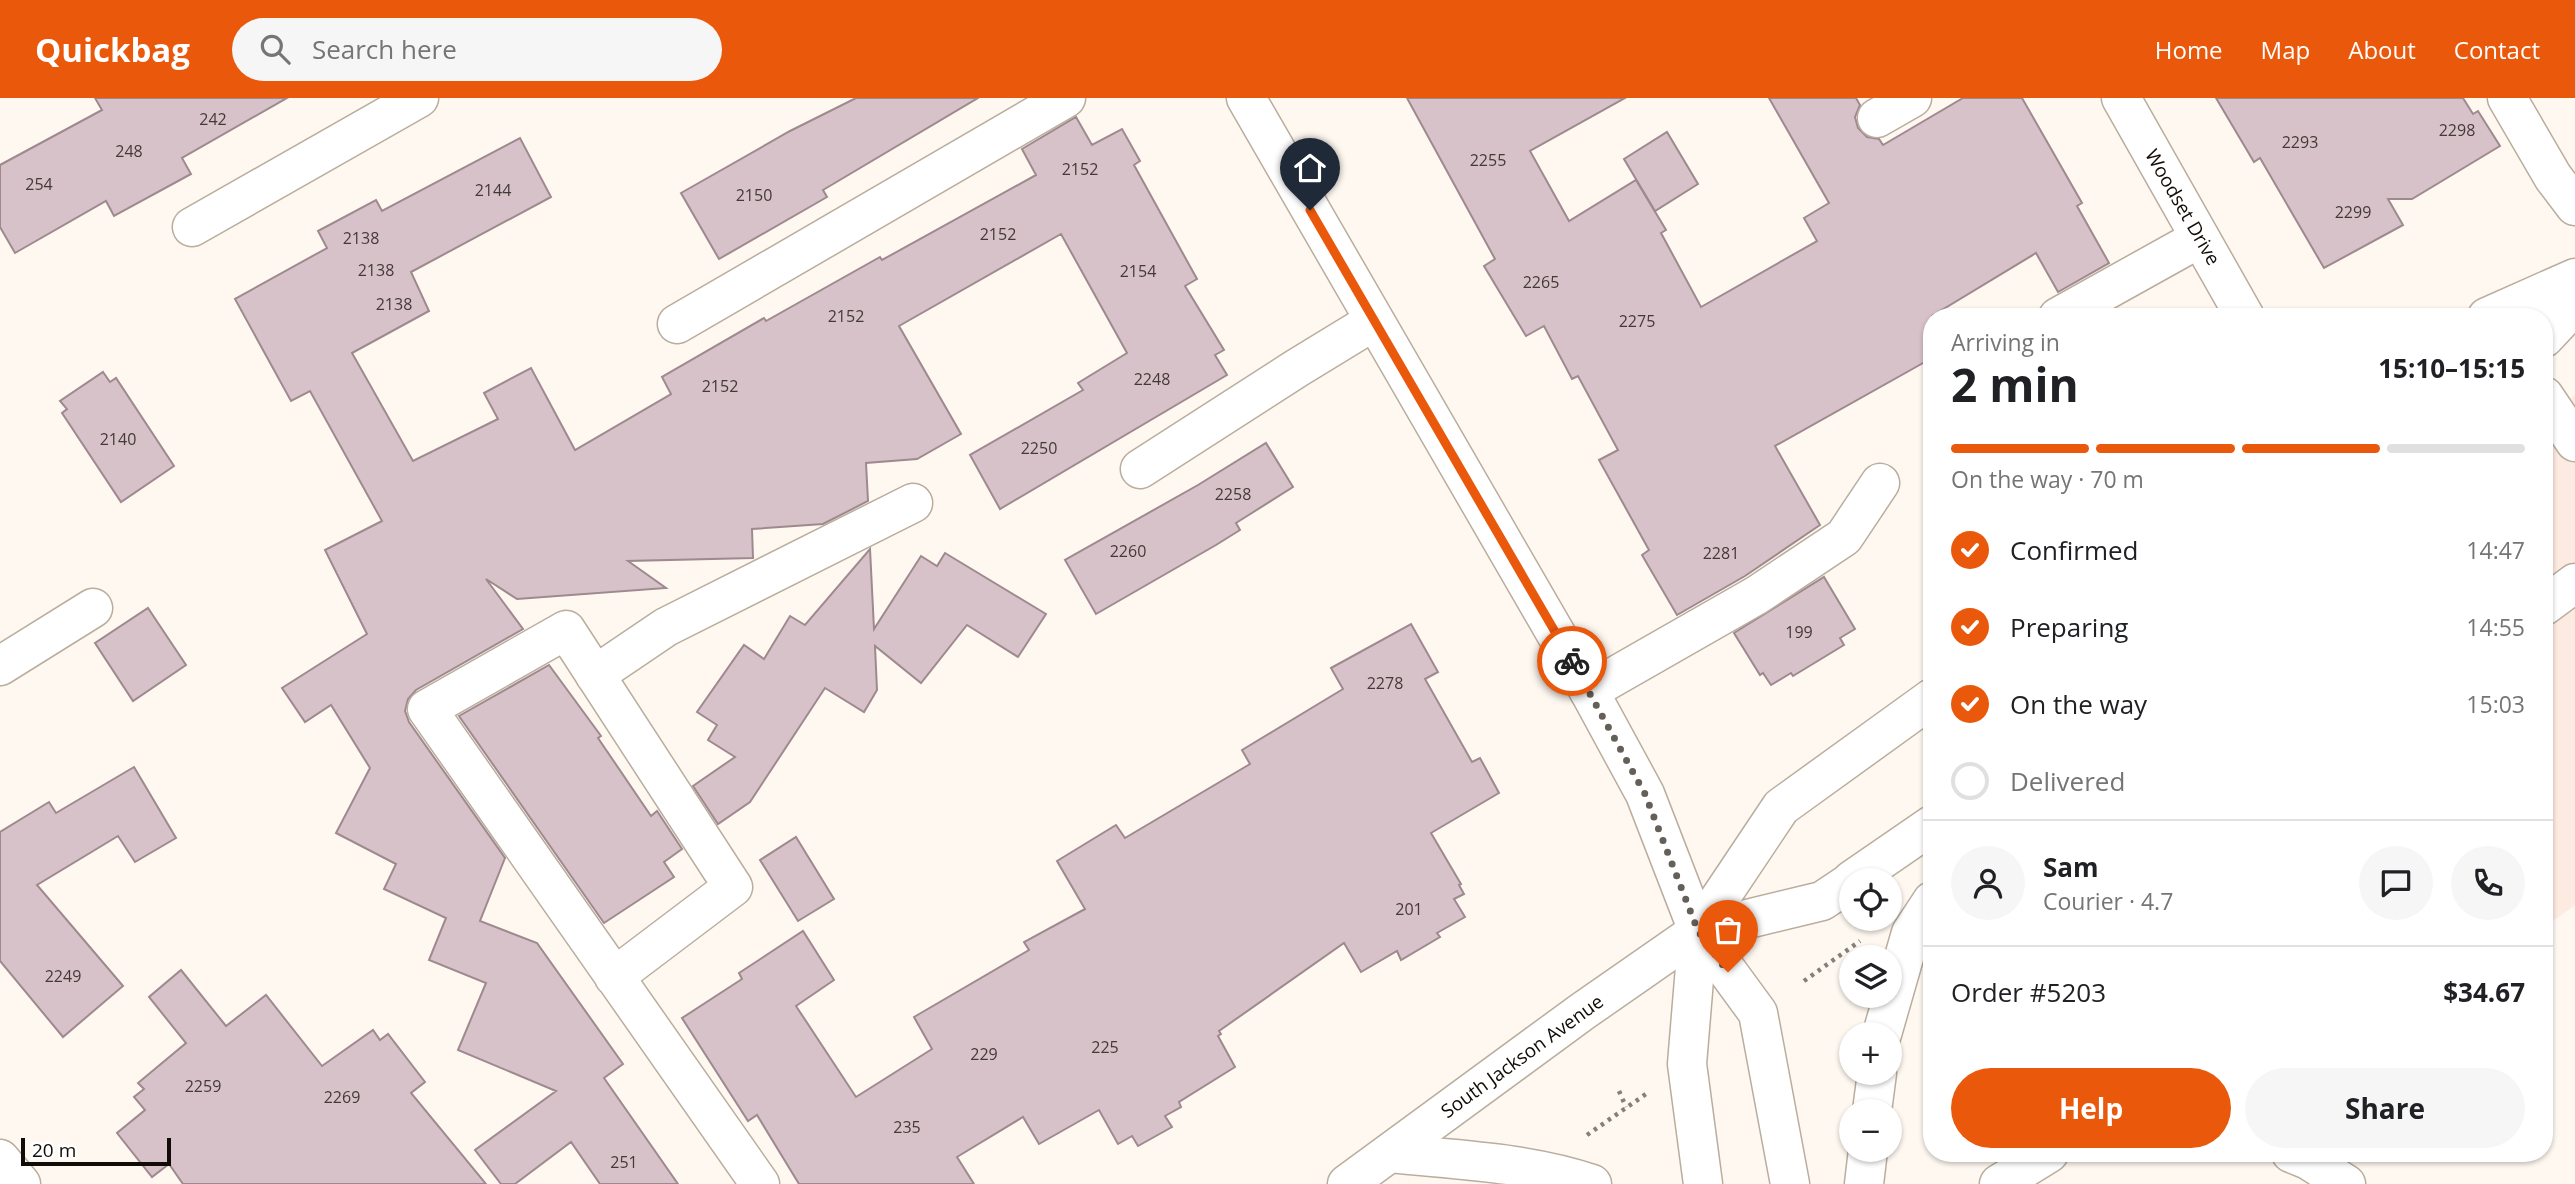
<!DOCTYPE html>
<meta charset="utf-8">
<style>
:root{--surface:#fff;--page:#f6f6f6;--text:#202124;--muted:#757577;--line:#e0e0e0;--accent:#ea580c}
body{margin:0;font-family:"Open Sans",sans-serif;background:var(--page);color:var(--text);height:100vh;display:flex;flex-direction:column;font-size:26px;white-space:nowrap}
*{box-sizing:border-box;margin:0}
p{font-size:23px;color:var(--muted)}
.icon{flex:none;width:38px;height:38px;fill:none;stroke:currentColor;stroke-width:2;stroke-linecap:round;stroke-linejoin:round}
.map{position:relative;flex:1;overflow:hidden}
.details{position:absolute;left:1923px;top:210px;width:630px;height:854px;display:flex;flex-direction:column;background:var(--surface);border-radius:28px;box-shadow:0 2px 5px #0004}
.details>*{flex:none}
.fabs{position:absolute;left:1839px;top:770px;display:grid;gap:14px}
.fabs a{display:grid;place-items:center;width:63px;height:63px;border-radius:50%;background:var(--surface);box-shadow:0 2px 5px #0004;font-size:35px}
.scale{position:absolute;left:21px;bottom:18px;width:150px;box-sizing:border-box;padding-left:7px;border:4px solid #110c07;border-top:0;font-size:19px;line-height:24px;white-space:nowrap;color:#110c07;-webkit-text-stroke:5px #fff;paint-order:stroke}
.pin{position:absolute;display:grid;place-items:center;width:60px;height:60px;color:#fff;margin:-72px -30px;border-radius:50% 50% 50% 0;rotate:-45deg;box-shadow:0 0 7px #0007}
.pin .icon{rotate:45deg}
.courier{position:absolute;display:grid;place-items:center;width:70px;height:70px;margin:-35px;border:5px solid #ea580c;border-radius:50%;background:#fff;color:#222;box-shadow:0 2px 9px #0007}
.overview em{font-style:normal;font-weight:700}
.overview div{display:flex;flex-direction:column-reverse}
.overview{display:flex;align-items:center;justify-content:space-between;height:119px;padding:0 28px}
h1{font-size:46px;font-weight:700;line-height:52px}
.bar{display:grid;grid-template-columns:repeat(4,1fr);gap:10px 7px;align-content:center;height:84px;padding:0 28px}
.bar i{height:9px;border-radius:5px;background:var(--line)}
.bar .active{background:var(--accent)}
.bar p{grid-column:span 4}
.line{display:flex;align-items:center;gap:18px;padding:0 28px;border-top:2px solid var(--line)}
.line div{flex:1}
.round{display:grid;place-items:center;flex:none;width:74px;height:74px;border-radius:37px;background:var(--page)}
ol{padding:0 28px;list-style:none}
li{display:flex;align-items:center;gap:21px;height:77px}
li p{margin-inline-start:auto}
li .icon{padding:7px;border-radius:50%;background:var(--accent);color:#fff;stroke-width:4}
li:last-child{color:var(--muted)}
li i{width:38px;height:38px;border:4px solid var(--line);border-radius:50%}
.action{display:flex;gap:14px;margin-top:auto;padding:14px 28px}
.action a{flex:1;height:80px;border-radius:42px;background:var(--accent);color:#fff;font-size:28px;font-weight:700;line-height:80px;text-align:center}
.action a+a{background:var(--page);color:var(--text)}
header{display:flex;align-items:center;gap:42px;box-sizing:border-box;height:98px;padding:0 35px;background:var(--accent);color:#fff}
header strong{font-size:33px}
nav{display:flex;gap:38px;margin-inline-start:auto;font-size:24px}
.search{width:490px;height:63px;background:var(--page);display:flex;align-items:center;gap:18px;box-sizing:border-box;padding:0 24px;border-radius:38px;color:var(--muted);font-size:26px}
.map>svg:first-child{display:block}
.commercial{fill:#fdebe1}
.building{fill:#d8c2c9;stroke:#9e898f;stroke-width:2}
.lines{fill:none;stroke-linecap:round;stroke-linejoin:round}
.minor-casing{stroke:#baad9d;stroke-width:41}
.major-casing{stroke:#baad9d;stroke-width:41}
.highway-casing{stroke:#baad9d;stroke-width:41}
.path{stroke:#857f79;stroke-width:4.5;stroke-dasharray:3.5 5;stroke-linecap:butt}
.minor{stroke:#fff;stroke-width:38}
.major{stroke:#fff;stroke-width:38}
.highway{stroke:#fff;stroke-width:38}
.done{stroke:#645f59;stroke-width:7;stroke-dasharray:0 12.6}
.route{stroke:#ea580c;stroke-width:9}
.labels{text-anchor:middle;stroke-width:6;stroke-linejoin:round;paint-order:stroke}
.number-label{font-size:16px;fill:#433a38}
.street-label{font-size:19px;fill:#110c07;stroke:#fff}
</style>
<header>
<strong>Quickbag</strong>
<div class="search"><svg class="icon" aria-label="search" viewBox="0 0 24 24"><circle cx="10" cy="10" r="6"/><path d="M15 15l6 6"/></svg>Search here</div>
<nav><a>Home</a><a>Map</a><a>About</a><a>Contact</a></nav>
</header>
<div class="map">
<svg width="2575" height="1086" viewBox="0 0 2575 1086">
<rect width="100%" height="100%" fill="#fef8f1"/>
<path class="commercial" d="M2575 297V807L2545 829V320Z"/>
<g class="building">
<path d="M95 0H287L182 60 191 76 114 118 106 103 15 155 0 129V67L102 12Z"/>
<path d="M856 0H978L823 92 827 99 719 161 681 95 790 33Z"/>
<path d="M1407 0H1625L1530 53 1569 123 1636 82 1666 132 1661 135 1701 209 1817 143 1804 120 1829 105 1769 0H1856L1860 7 1855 19 1858 30 1867 39 1879 41 1883 47 1963 0H2022L2082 105 2077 108 2109 165 2058 194 2036 155 1932 218V260L1775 348 1820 427 1745 478 1677 517 1642 457 1649 452 1599 362 1618 352 1578 278 1572 281 1544 228 1526 238 1484 168 1495 161Z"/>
<path d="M2216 0H2463L2473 16 2478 13 2500 48 2412 101H2388L2403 127 2324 170 2260 60 2254 64Z"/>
<path d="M1076 19 1092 47 1122 31 1140 63 1134 67 1197 181 1185 188 1224 252 1215 257 1227 277 1000 411 970 357 1083 292 1078 285 1127 255 1061 136 899 228 961 336 917 361 866 365 868 403 823 426 752 431 753 460 628 463 666 490 517 501 486 481 523 531 416 592 408 601 405 613 409 624 505 760 480 823 537 845 623 966 604 980 678 1086H600L571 1044 515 1086H501L475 1052 556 993 458 952 486 885 429 862 446 820 384 791 396 766 336 735 370 670 331 607 305 624 282 590 367 536 325 452 382 423 310 293 291 303 235 201 327 150 318 133 376 102 382 113 520 40 551 99 411 174 429 213 352 255 413 363 498 321 484 295 531 270 575 352 671 296 662 279 764 220 766 223 880 159 882 162 1036 77 1022 51Z"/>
<path d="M1667 34 1698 86 1655 113 1624 61Z"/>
<path d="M103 274 110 284 116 280 174 368 121 404 62 315 67 311 60 303Z"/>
<path d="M1266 345 1293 389 1236 425 1240 432 1216 447 1096 516 1065 462 1198 387Z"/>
<path d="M870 451 874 531 921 458 937 468 945 455 1046 516 1018 559 967 527 921 585 875 548 877 592 864 614 825 590 750 704 718 726 693 688 735 659 708 642 717 627 697 614 744 547 764 561 790 518 805 527Z"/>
<path d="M1824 479 1855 531 1840 540 1844 547 1793 578 1791 575 1771 587 1763 575 1760 577 1734 535Z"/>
<path d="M148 510 186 567 133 603 95 545Z"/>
<path d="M1411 526 1438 574 1425 581 1472 664 1480 660 1499 695 1431 735 1461 786 1459 787 1464 796 1454 801 1465 819 1437 835 1440 839 1401 862 1397 853 1361 874 1344 845 1219 933 1221 936 1218 938 1235 969 1179 1004 1181 1009 1165 1018 1172 1029 1138 1048 1132 1038 1118 1046 1099 1012 1039 1046 1023 1019 957 1059 974 1086H799L757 1017 748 1023 682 920 742 881 739 875 803 833 834 882 796 908 856 999 932 951 914 919 1029 852 1024 844 1085 811 1057 763 1116 727 1125 740 1250 666 1242 652 1343 591 1331 570Z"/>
<path d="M549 567 601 638 598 640 651 718 657 713 682 751 664 764 674 779 604 825 459 618Z"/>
<path d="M134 669 176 740 135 764 118 738 37 787 123 888 63 939 0 863V734L49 704 56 715Z"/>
<path d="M796 739 834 801 798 823 760 762Z"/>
<path d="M181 872 226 928 266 897 322 968 373 932 380 942 388 936 425 984 411 995 486 1086H183L169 1066 152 1079 117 1035 145 1012 134 999 144 991 138 985 186 945 149 899Z"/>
</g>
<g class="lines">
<defs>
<g id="minor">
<path d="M2121 0 2245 219"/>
<path d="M2507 0 2553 79 2575 108"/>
<path d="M1877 20 1912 0"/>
<path d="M192 129 419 0"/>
<path d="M2058 219 2200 140"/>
<path d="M677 226 1066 0"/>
<path d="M2544 298 2575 344"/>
<path d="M1140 371 1297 270 1374 223"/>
<path d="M2544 508 2575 485"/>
<path d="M0 568 93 510"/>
<path d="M595 577 666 529 913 405"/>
<path d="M1589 593 1757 497 1844 439 1880 385"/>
<path d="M614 879 733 789 566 532 427 611 760 1086"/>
<path d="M0 1061 21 1086"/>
</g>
<g id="major">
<path d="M1246 0 1589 593 1645 696 1698 833 1758 915 1790 1086"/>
<path d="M2487 219 2575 180"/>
<path d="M2544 240 2575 207"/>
<path d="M1852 782 1932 727"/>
<path d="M1698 833 1687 966 1703 1086"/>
<path d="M1698 833 1822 803 1852 783"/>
<path d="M1390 1055C1456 1062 1528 1064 1592 1086"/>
<path d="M1347 1086 1583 913 1698 833 1781 709 1932 600"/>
</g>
<g id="highway">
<path d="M1882 936 1911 835 1932 803"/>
<path d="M1872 1013 1877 975"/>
<path d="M2291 1055 2308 1062 2346 1086"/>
<path d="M1864 1086 1868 1052"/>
<path d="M1999 1086 2049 1055"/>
</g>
</defs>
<use href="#minor" class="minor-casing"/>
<use href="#major" class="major-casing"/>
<use href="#highway" class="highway-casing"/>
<g class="path">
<path d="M1804 883 1860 843"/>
<path d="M1619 993 1626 1009"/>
<path d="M1587 1037 1646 996"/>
</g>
<use href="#minor" class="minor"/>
<use href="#major" class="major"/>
<use href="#highway" class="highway"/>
</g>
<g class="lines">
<path class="done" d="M1572 563 1645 696 1698 833 1728 874"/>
<path class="route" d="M1310 112 1572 563"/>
</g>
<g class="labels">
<g class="number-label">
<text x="213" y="27">242</text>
<text x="2457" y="38">2298</text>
<text x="2300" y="50">2293</text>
<text x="129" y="59">248</text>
<text x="1488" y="68">2255</text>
<text x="1080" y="77">2152</text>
<text x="39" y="92">254</text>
<text x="493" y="98">2144</text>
<text x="754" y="103">2150</text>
<text x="2353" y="120">2299</text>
<text x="998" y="142">2152</text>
<text x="361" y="146">2138</text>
<text x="376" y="178">2138</text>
<text x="1138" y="179">2154</text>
<text x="1541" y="190">2265</text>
<text x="394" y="212">2138</text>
<text x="846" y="224">2152</text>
<text x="1637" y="229">2275</text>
<text x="1152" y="287">2248</text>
<text x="720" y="294">2152</text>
<text x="118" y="347">2140</text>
<text x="1039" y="356">2250</text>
<text x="1233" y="402">2258</text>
<text x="1128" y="459">2260</text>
<text x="1721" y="461">2281</text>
<text x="1799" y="540">199</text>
<text x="1385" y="591">2278</text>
<text x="1409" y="817">201</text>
<text x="63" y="884">2249</text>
<text x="1105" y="955">225</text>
<text x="984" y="962">229</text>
<text x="203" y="994">2259</text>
<text x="342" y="1005">2269</text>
<text x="907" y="1035">235</text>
<text x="624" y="1070">251</text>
</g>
<g class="street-label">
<text transform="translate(2183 109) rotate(60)" y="7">Woodset Drive</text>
<text transform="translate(1522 958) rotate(-36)" y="7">South Jackson Avenue</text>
</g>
</g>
</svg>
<div class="fabs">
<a><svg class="icon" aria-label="locate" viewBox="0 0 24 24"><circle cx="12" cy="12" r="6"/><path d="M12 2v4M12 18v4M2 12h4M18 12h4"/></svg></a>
<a><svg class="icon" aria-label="layers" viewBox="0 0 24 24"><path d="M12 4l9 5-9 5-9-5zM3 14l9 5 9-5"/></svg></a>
<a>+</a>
<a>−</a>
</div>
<div class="scale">20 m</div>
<div class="pin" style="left:1728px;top:874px;background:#ea580c"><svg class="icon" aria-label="bag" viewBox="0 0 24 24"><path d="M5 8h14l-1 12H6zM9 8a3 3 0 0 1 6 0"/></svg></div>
<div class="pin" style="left:1310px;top:112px;background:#1f2937"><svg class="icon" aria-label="home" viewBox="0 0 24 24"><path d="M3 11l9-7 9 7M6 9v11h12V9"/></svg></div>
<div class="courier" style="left:1572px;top:563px"><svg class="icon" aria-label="bike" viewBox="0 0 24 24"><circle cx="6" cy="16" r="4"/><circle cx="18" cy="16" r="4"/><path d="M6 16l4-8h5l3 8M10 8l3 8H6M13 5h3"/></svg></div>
<section class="details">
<div class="overview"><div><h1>2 min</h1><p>Arriving in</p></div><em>15:10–15:15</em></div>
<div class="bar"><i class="active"></i><i class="active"></i><i class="active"></i><i></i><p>On the way · 70 m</p></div>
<ol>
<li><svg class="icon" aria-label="check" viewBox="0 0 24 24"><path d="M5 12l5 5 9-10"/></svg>Confirmed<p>14:47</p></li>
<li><svg class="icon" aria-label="check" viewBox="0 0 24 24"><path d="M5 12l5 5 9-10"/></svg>Preparing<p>14:55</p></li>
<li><svg class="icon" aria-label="check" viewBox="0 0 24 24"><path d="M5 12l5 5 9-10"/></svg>On the way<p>15:03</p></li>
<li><i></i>Delivered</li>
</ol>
<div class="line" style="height:126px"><a class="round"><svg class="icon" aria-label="person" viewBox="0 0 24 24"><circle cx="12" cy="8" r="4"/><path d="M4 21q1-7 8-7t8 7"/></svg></a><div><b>Sam</b><p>Courier · 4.7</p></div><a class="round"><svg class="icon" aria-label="chat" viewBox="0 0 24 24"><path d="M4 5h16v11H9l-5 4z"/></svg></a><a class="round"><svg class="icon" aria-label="phone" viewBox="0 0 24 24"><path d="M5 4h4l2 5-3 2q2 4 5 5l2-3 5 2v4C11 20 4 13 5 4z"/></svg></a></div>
<div class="line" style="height:91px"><div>Order #5203</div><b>$34.67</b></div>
<div class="action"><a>Help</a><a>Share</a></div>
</section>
</div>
